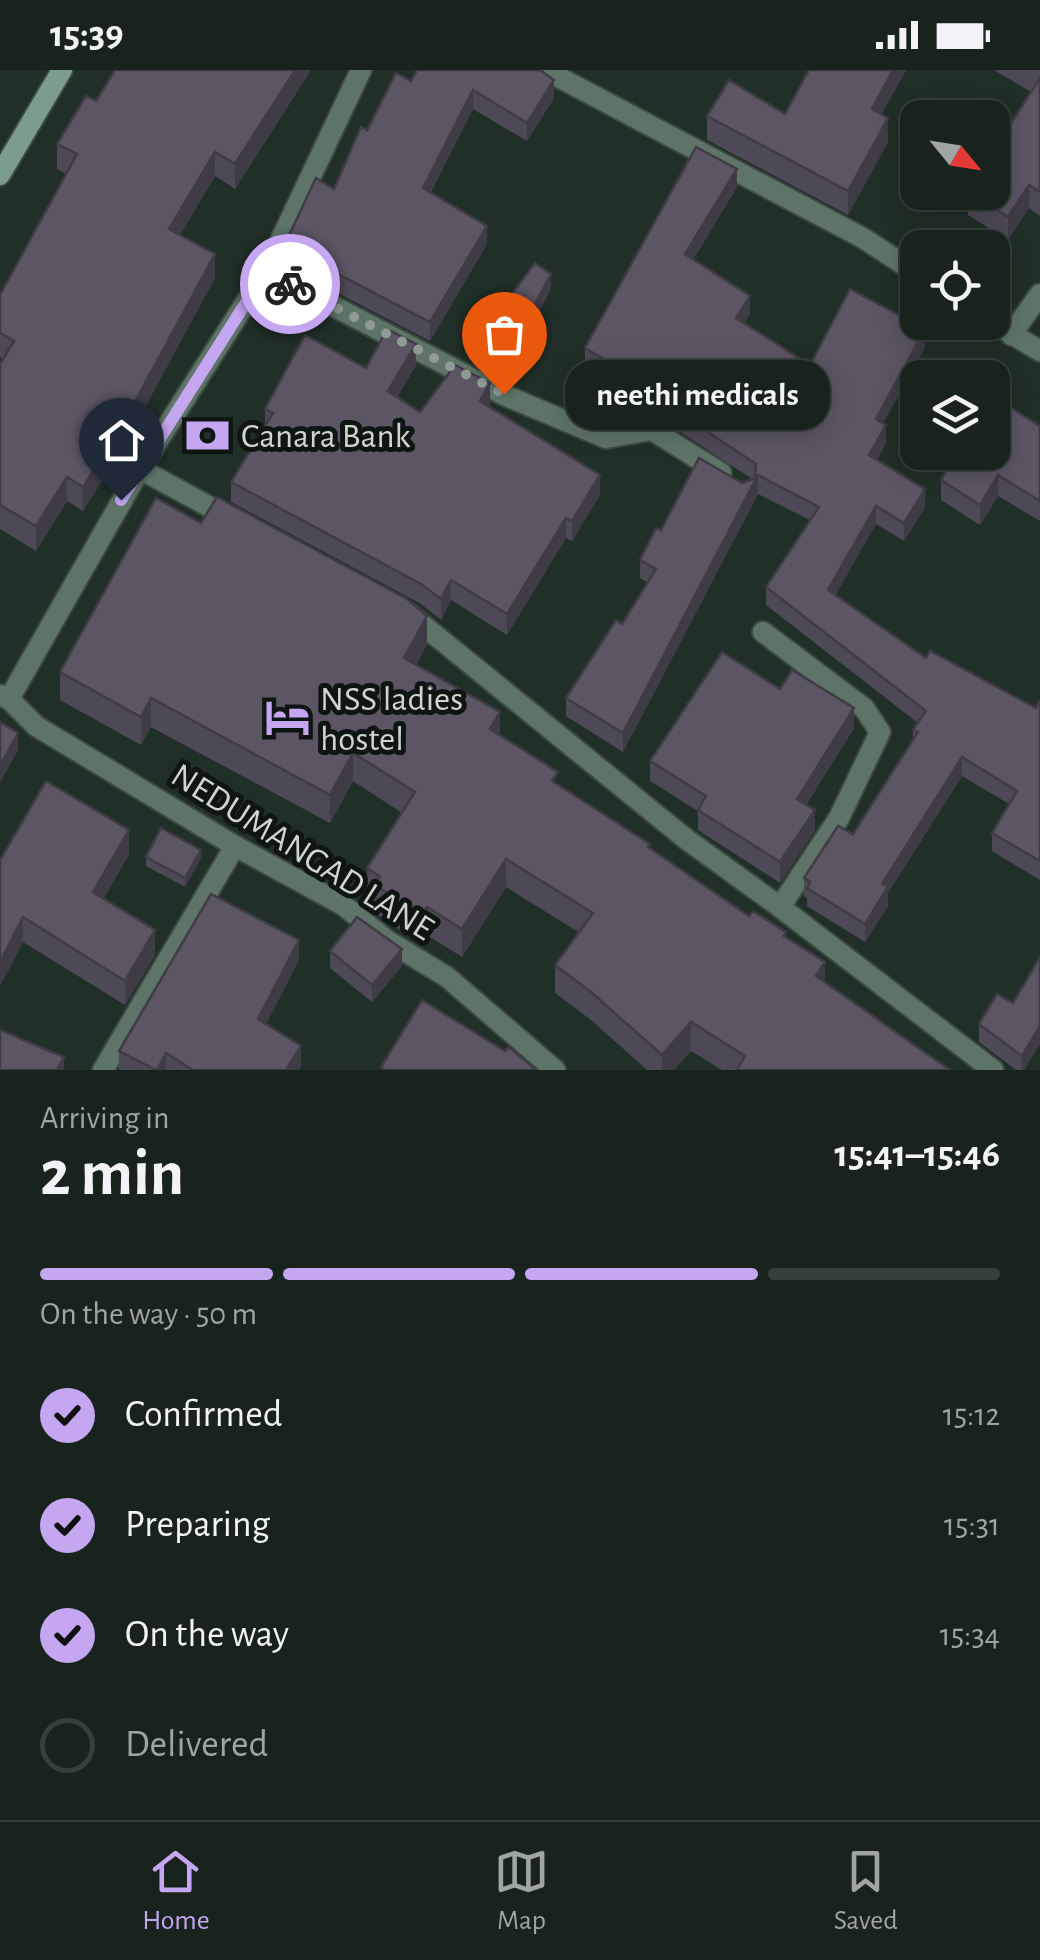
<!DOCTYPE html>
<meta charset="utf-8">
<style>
:root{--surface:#18231d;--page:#252f2a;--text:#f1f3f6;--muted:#9fa4a4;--line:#36403b;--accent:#c5a7f1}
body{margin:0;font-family:"Alegreya Sans",sans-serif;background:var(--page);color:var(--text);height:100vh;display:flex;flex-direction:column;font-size:38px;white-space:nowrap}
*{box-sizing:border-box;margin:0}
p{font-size:32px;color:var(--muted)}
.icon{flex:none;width:55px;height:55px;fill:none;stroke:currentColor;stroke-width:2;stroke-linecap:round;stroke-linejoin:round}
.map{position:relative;height:1000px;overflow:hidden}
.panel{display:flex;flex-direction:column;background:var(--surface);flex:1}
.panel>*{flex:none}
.needle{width:65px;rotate:120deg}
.controls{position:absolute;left:900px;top:30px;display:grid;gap:20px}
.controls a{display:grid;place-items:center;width:110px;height:110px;border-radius:20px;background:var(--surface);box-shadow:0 5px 25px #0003,0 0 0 2px var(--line);font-size:50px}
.pin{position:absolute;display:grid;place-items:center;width:85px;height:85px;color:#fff;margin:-102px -42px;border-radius:50% 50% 50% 0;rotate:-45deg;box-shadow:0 0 10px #0007}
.pin .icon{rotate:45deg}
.courier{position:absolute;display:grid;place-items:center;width:100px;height:100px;margin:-50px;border:8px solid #c5a7f1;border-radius:50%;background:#fff;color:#222;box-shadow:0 2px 12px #0007}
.bubble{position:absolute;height:70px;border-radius:30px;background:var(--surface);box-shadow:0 5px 25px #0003,0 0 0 2px var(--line);font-size:32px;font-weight:600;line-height:70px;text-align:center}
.summary em{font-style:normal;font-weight:600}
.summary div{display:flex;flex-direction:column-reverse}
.summary{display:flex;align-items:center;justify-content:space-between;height:170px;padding:0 40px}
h1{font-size:65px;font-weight:600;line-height:75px}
.bar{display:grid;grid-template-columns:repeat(4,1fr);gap:15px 10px;align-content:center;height:120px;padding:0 40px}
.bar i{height:12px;border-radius:8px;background:var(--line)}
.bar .active{background:var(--accent)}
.bar p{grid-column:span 4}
ol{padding:0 40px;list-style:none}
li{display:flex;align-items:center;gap:30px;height:110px}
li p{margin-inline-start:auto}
li .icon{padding:10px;border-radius:50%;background:var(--accent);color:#111;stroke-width:4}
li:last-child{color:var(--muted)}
li i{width:55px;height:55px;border:5px solid var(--line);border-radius:50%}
.status{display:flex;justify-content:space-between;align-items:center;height:70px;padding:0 50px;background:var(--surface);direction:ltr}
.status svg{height:28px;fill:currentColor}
.menu{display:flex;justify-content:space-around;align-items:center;height:140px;border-top:2px solid var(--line);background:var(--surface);font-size:28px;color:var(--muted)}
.menu a{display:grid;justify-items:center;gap:5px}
.menu .active{color:var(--accent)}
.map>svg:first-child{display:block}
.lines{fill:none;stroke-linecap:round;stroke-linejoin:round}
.service-casing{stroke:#3c4a42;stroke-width:24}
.minor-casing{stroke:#3c4a42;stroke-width:24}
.secondary-casing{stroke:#3c4a42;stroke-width:24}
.service{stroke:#5f7468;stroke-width:20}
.minor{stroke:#5f7468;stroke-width:20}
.secondary{stroke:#7c9d8b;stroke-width:20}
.wall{fill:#4e4956}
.shaded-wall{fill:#403c46}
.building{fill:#5b5564;stroke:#403c46;stroke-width:2.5}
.done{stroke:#909b95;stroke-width:10;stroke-dasharray:0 18}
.route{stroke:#c5a7f1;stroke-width:12}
.labels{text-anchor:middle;stroke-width:10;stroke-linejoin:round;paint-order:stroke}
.poi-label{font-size:35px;fill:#ccd5d0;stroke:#0f1512;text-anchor:start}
.street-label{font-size:35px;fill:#ccd5d0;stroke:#0f1512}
</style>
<div class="status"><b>15:39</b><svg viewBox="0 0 49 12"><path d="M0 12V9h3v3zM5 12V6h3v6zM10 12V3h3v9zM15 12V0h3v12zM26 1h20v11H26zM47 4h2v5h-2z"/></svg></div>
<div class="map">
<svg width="1040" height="1000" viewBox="0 0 1040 1000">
<rect width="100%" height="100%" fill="#202f27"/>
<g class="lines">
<defs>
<path id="service" d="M763 562 864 638 880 662 839 748 780 837"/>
<g id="minor">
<path d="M545 0 863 168 918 204"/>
<path d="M266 201 504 325 606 368 652 360 721 403"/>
<path d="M992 252 1040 281"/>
<path d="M1011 265 1040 224"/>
<path d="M140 399 232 449"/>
<path d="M408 543 686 769 780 837 993 1000"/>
<path d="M0 625 9 629 140 399 266 201 361 0"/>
<path d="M9 629 36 656 235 776 343 835 388 871 447 907 555 1000"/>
<path d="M103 1000 235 776"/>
</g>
<path id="secondary" d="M0 105 62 0"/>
</defs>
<use href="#service" class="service-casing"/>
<use href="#minor" class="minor-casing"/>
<use href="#secondary" class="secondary-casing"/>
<use href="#service" class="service"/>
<use href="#minor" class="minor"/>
<use href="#secondary" class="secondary"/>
</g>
<g class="wall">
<path d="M311 0 235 119 215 106 180 165 215 208 125 374 83 441 67 431 36 481 0 459V294L3 289 0 287V225L67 104 57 99V74L96 31Z"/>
<path d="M543 0 554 28 527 71 473 39 431 122 487 174 430 271 284 195V176L334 119 367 60 411 11Z"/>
<path d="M809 0H906L881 44 888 72 848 145 707 70V46L785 44Z"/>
<path d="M994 0H1040V146L1029 138 1008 170 968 145V122H992L1031 22Z"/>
<path d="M737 117 693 190 750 244 744 253 810 295 925 277 883 353 886 373 877 390 925 437 904 471 876 454 835 525 926 588 1036 638 1040 630V810L992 781V763L1009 734 962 706 888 823V836L865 872 807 836V828L804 826V808L853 764 913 669V660L918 653 766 535V517L810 450 758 424 623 682 566 646V628L622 554 647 512 640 508V490L661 460 752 409 659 348 649 347 605 321V308L585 296V278Z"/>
<path d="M551 219 503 309 472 293V278Z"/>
<path d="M416 295 397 327 420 342 490 333 489 336 600 425 572 471 566 468 507 565 451 530 441 550 421 534 231 432V412L265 356V339L366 298Z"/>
<path d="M1040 356V451L998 426 980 455 941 430V410Z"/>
<path d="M201 453 427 574 416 595 558 715 749 846 786 867 825 913 950 1000H722L691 981 674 1000H647L591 950 555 923V895L578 862 506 817 462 887 427 865 420 874 374 842V831L367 826V798L402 743 353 711 330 753 151 657 141 675 60 630V602Z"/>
<path d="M780 619 854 658 806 735 815 760 780 813 698 760V741L650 711V691Z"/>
<path d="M129 784 104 828 155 885 125 935 23 872 0 916V790Z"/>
<path d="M146 787 201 788 185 817 146 796Z"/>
<path d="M330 881 402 896 372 932 330 898Z"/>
<path d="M1040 887V974L1024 1000H1016L979 972V954L1013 933Z"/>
<path d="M299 890 266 954 301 996 299 1000H119V981Z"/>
</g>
<g class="shaded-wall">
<path d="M295 0H311L235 119V94Z"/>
<path d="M893 0H906L872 62V39Z"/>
<path d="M554 10V28L527 71V53Z"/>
<path d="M473 20V39L423 136V118Z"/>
<path d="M888 48V72L848 145V121Z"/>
<path d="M215 82V106L169 183V159Z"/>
<path d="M737 99V117L685 203V184Z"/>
<path d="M1029 115V138L1008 170V147Z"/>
<path d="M487 156V174L430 271V252Z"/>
<path d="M215 184V208L125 374 83 441V417Z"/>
<path d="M551 204V219L503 309V294Z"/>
<path d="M750 226V244L736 266V248Z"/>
<path d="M925 259V277L876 367V349Z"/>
<path d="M416 274V295L388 341V321Z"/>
<path d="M490 313V333L480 351V331Z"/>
<path d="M886 355V373L869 404V385Z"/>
<path d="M600 405V425L572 471V451Z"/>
<path d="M758 405V424L623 682V663Z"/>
<path d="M998 405V426L980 455V435Z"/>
<path d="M67 407V431L36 481V456Z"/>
<path d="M925 419V437L904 471V453Z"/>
<path d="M876 436V454L828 538V520Z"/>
<path d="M566 448V468L507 565V544Z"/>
<path d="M451 510V530L441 550V529Z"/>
<path d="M427 546V574L404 617V588Z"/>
<path d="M151 628V657L141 675V647Z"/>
<path d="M854 638V658L797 750V729Z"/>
<path d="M500 642V670L490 659Z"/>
<path d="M18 663V680L0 713V696Z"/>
<path d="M353 683V711L330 753V725Z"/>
<path d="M962 687V706L888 823V836L865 872V854L882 814Z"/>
<path d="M815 740V760L780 813V792Z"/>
<path d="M129 760V784L93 847V822Z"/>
<path d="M201 780V788L185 817V808Z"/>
<path d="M506 789V817L462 887V859Z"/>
<path d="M427 837V865L420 874V846Z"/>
<path d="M23 847V872L0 916V892Z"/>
<path d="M155 860V885L125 935V911Z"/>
<path d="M299 870V890L258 969V949Z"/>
<path d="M402 879V896L372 932V915Z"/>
<path d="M825 892V920L816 906Z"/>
<path d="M691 952V981L674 1000H662V985Z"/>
<path d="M1040 956V974L1024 1000H1022V986Z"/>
<path d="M301 976V996L299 1000H286Z"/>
<path d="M166 983V1000H157Z"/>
<path d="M64 987V1000H57Z"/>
</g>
<g class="building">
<path d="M115 0H295L235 94 215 82 169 159 215 184 125 350 83 417 67 407 36 456 0 435V294L14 271 0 263V225L77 84 57 74 86 26 96 31Z"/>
<path d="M417 0H540L554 10 527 53 473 20 423 118 487 156 430 252 284 176 316 108 334 119 361 57 367 60 396 3 411 11Z"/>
<path d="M809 0H893L872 39 888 48 848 121 707 46 729 10 785 44Z"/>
<path d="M1040 8V122L1029 115 1008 147 970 122H992V83Z"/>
<path d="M696 77 737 99 685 184 750 226 736 248 810 295 850 219 925 259 876 349 886 355 869 385 925 419 904 453 876 436 828 520 926 588 930 581 1036 638 1040 630V791L992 763 1017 721 962 687 882 814 888 817 865 854 807 818 810 812 804 808 838 756 853 764 918 662 913 660 926 641 766 517 819 437 758 405 623 663 566 628 616 550 622 554 656 499 640 490 656 458 661 460 699 388 742 413 755 408 756 394 659 330 649 328 605 303 610 293 585 278Z"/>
<path d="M535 193 551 204 503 294 472 278Z"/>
<path d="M387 259 416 274 388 321 420 342 455 295 490 313 480 331 600 405 572 451 566 448 507 544 451 510 441 529 421 514 231 412 273 343 265 339 305 265 366 298Z"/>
<path d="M992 326 1040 356V431L998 405 980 435 941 410 957 382H992Z"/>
<path d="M217 427 407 529 427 546 404 588 500 642 490 659 558 702 552 711 650 774 648 777 749 846 753 841 786 862 784 866 825 892 816 906 950 1000H737L745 986 691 952 662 985 591 922 555 895 593 843 506 789 462 859 427 837 420 846 374 814 380 807 367 798 415 722 353 683 330 725 151 628 141 647 60 602 156 428 201 453Z"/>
<path d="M722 582 780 619 792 600 854 638 797 729 815 740 780 792 698 740 706 726 650 691Z"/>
<path d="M0 652 18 663 0 696Z"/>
<path d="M46 711 129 760 93 822 155 860 125 911 23 847 0 892V790Z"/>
<path d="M161 758 201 780 185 808 146 787Z"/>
<path d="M211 824 299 870 258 949 301 976 286 1000H193L166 983 157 1000H156L119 981Z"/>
<path d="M357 847 402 879 372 915 330 881Z"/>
<path d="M1040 887V956L1022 986 979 954 997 924 1013 933Z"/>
<path d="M422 930 505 981 509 977 536 1000H385L381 997Z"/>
<path d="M0 960 64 987 57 1000H0Z"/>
</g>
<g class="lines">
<path class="done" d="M290 214 504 324"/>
<path class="route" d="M121 430 266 201 290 214"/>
</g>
<defs>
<symbol id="bank-bare" viewBox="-9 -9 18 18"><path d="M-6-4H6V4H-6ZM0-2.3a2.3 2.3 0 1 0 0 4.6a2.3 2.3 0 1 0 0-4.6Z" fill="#c5a7f1" stroke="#0f1512" stroke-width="2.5" paint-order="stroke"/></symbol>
<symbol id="hotel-bare" viewBox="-9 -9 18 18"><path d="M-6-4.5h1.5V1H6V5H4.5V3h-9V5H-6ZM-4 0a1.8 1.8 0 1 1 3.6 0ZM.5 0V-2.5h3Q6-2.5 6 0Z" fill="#c5a7f1" stroke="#0f1512" stroke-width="2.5" paint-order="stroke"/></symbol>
</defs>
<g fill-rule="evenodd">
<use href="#bank-bare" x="176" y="334" width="63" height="63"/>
<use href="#hotel-bare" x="256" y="616" width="63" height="63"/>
</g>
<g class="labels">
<g class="poi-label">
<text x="241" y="377">Canara Bank</text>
<text x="320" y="640">NSS ladies<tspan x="320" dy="40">hostel</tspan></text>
</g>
<g class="street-label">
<text transform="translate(303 781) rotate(32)" y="12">NEDUMANGAD LANE</text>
</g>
</g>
</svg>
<div class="controls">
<a><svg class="needle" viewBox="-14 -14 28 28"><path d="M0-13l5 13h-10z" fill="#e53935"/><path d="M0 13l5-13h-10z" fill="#9fa4a4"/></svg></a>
<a><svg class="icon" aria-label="locate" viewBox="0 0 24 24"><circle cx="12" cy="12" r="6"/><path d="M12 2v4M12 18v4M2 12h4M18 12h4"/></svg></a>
<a><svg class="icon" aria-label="layers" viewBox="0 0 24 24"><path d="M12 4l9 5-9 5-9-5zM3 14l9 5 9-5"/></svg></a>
</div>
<div class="pin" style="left:504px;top:324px;background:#ea580c"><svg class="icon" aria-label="bag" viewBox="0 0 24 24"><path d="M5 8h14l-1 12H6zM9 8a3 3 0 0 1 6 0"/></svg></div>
<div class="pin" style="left:121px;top:430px;background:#1f2937"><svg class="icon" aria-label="home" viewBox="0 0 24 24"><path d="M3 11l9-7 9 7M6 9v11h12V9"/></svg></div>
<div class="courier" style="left:290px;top:214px"><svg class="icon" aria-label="bike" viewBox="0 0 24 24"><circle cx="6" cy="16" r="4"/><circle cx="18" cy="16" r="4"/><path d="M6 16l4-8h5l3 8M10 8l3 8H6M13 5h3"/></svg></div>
<div class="bubble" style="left:565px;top:290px;width:265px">neethi medicals</div>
</div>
<section class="panel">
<div class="summary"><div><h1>2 min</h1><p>Arriving in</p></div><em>15:41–15:46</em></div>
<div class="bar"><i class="active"></i><i class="active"></i><i class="active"></i><i></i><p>On the way · 50 m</p></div>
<ol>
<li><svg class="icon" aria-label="check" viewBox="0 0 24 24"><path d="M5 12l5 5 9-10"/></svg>Confirmed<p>15:12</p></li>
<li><svg class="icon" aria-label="check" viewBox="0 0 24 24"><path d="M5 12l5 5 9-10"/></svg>Preparing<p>15:31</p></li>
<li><svg class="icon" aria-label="check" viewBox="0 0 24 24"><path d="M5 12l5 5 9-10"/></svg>On the way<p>15:34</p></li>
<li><i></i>Delivered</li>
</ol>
</section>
<nav class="menu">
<a class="active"><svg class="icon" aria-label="home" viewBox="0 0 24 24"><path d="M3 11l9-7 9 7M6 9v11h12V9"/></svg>Home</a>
<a><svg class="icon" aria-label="map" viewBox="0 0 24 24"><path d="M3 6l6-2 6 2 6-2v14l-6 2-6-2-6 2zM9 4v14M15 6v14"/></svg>Map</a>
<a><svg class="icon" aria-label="saved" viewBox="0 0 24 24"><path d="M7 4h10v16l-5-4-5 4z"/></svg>Saved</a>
</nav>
